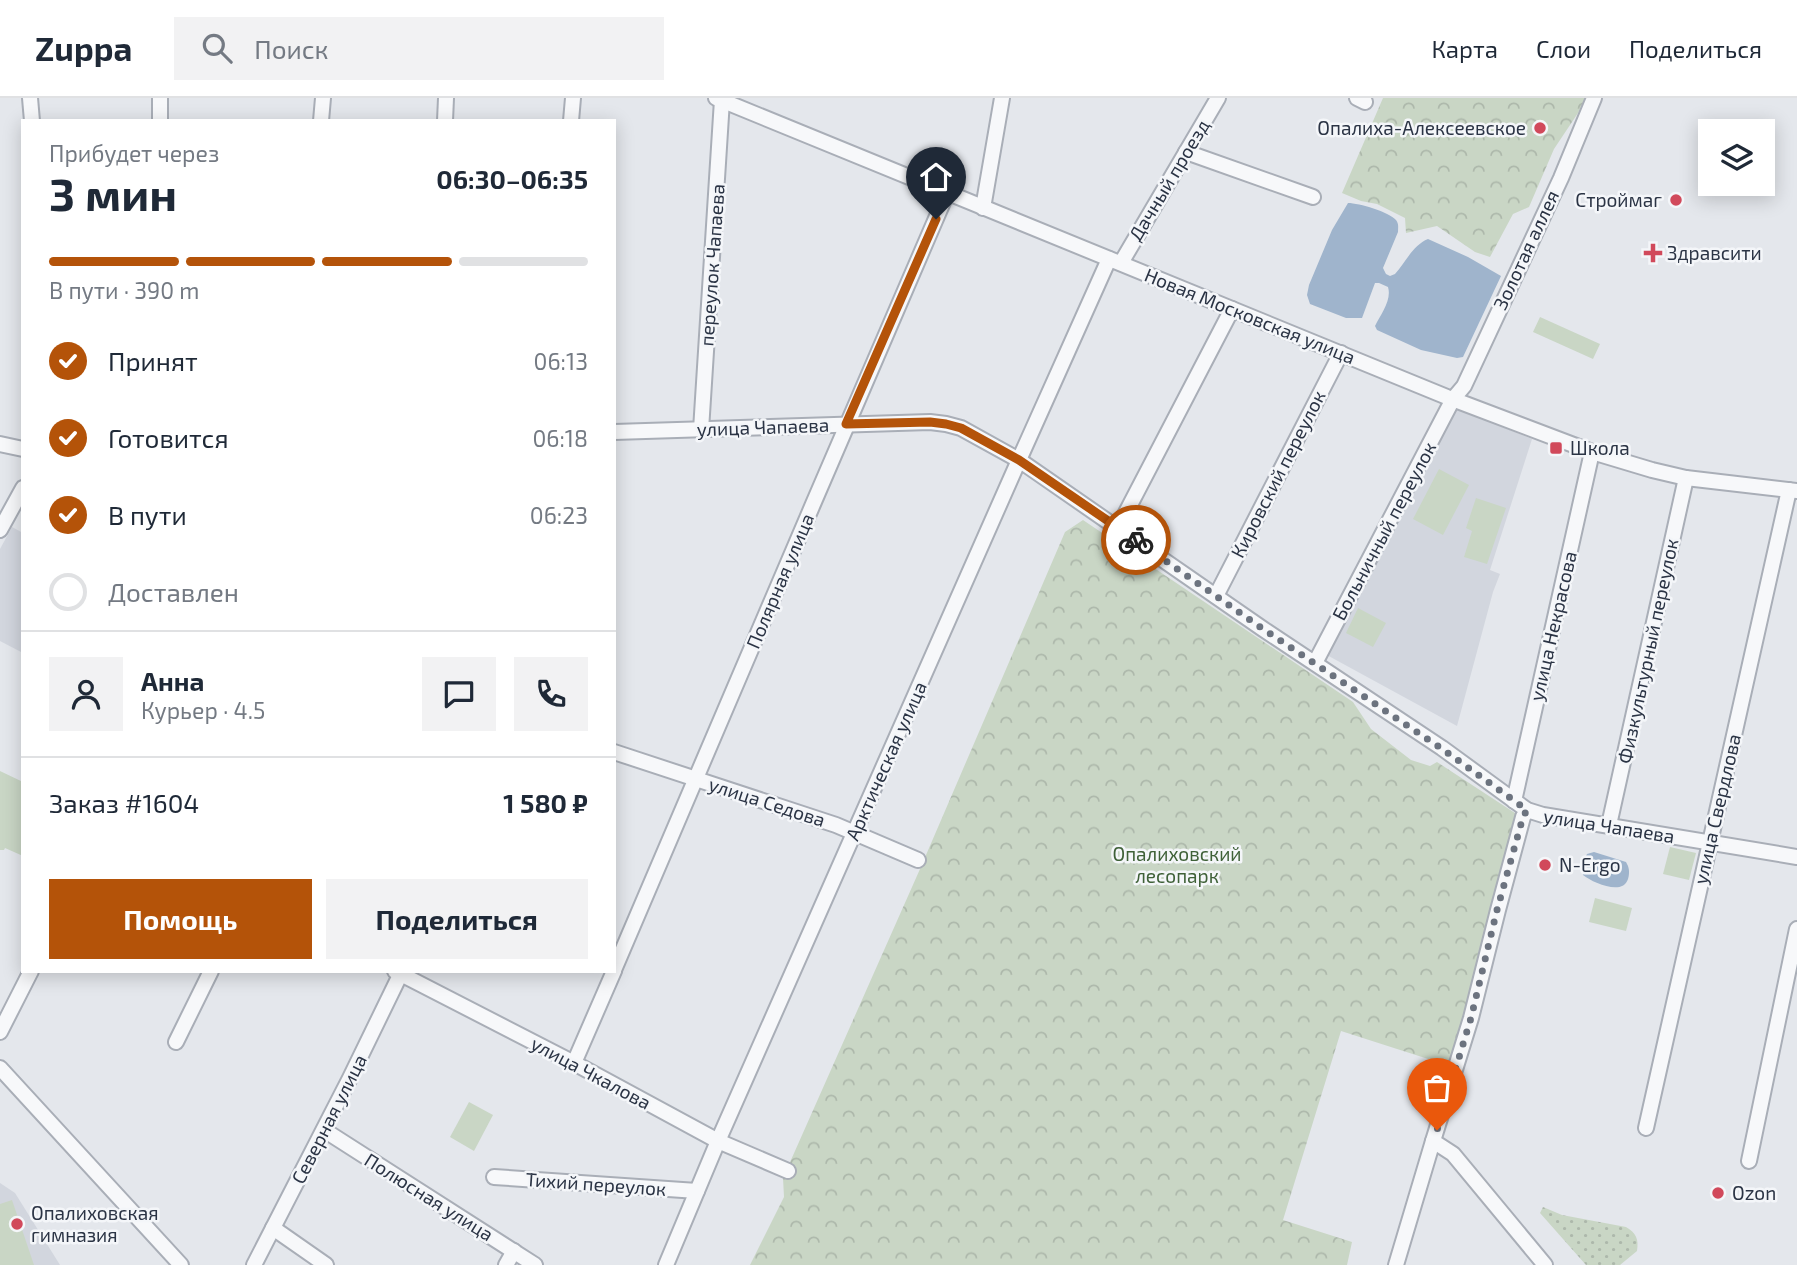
<!DOCTYPE html>
<html lang="ru">
<meta charset="utf-8">
<style>
:root{--surface:#fff;--page:#f2f2f3;--text:#1f2937;--muted:#747a83;--line:#e0e1e3;--accent:#b45309}
body{margin:0;font-family:"Exo 2",sans-serif;background:var(--page);color:var(--text);height:100vh;display:flex;flex-direction:column;font-size:26px;white-space:nowrap}
*{box-sizing:border-box;margin:0}
p{font-size:23px;color:var(--muted)}
.icon{flex:none;width:38px;height:38px;fill:none;stroke:currentColor;stroke-width:2;stroke-linecap:round;stroke-linejoin:round}
.map{position:relative;flex:1;overflow:hidden}
.details{position:absolute;left:21px;top:21px;width:595px;height:854px;display:flex;flex-direction:column;background:var(--surface);border-radius:0px;box-shadow:0 4px 18px #0003}
.details>*{flex:none}
.fabs{position:absolute;left:1698px;top:21px;display:grid;gap:14px}
.fabs a{display:grid;place-items:center;width:77px;height:77px;border-radius:0px;background:var(--surface);box-shadow:0 4px 18px #0003;font-size:35px}
.pin{position:absolute;display:grid;place-items:center;width:60px;height:60px;color:#fff;margin:-72px -30px;border-radius:50% 50% 50% 0;rotate:-45deg;box-shadow:0 0 7px #0007}
.pin .icon{rotate:45deg}
.courier{position:absolute;display:grid;place-items:center;width:70px;height:70px;margin:-35px;border:5px solid #b45309;border-radius:50%;background:#fff;color:#222;box-shadow:0 2px 9px #0007}
.summary em{font-style:normal;font-weight:700}
.summary div{display:flex;flex-direction:column-reverse}
.summary{display:flex;align-items:center;justify-content:space-between;height:119px;padding:0 28px}
h1{font-size:46px;font-weight:700;line-height:52px}
.bar{display:grid;grid-template-columns:repeat(4,1fr);gap:10px 7px;align-content:center;height:84px;padding:0 28px}
.bar i{height:9px;border-radius:5px;background:var(--line)}
.bar .on{background:var(--accent)}
.bar p{grid-column:span 4}
.line{display:flex;align-items:center;gap:18px;padding:0 28px;border-top:2px solid var(--line)}
.line div{flex:1}
.round{display:grid;place-items:center;flex:none;width:74px;height:74px;border-radius:0px;background:var(--page)}
ol{padding:0 28px;list-style:none}
li{display:flex;align-items:center;gap:21px;height:77px}
li p{margin-inline-start:auto}
li .icon{padding:7px;border-radius:50%;background:var(--accent);color:#fff;stroke-width:4}
li:last-child{color:var(--muted)}
li i{width:38px;height:38px;border:4px solid var(--line);border-radius:50%}
.primary-button{display:flex;gap:14px;margin-top:auto;padding:14px 28px}
.primary-button a{flex:1;height:80px;border-radius:0px;background:var(--accent);color:#fff;font-size:28px;font-weight:700;line-height:80px;text-align:center}
.primary-button a+a{background:var(--page);color:var(--text)}
header{display:flex;align-items:center;gap:42px;box-sizing:border-box;height:98px;padding:0 35px;background:var(--surface);border-bottom:2px solid var(--line)}
header strong{font-size:33px}
nav{display:flex;gap:38px;margin-inline-start:auto;font-size:24px}
.search{width:490px;height:63px;background:var(--page);display:flex;align-items:center;gap:18px;box-sizing:border-box;padding:0 24px;border-radius:0px;color:var(--muted);font-size:26px}
.map>svg:first-child{display:block}
.built{fill:#d2d6de}
.grass{fill:url(#grass-dots)}
.forest{fill:url(#forest-crowns)}
.green{fill:#c9d6c5}
.water{fill:#9fb4cc}
.lines{fill:none;stroke-linecap:round;stroke-linejoin:round}
.minor-casing{stroke:#a9aeb7;stroke-width:18}
.minor{stroke:#f7f8fa;stroke-width:14}
.done{stroke:#6c737f;stroke-width:7;stroke-dasharray:0 12.6}
.route{stroke:#b45309;stroke-width:9}
.poi-dot{fill:#d1495b;stroke:#f4f6f9;stroke-width:2.5}
.labels{text-anchor:middle;stroke-width:5;stroke-linejoin:round;paint-order:stroke}
.poi-label{font-size:19px;fill:#2b3445;stroke:#f4f6f9;text-anchor:start}
.street-label{font-size:19px;fill:#2b3445;stroke:#f4f6f9}
.park-label{font-size:19px;fill:#3f6138;stroke:#f4f6f9}
</style>
<header>
<strong>Zuppa</strong>
<div class="search"><svg class="icon" aria-label="search" viewBox="0 0 24 24"><circle cx="10" cy="10" r="6"/><path d="M15 15l6 6"/></svg>Поиск</div>
<nav><a>Карта</a><a>Слои</a><a>Поделиться</a></nav>
</header>
<div class="map">
<svg width="1797" height="1167" viewBox="0 0 1797 1167">
<defs>
<pattern id="grass-dots" width="8" height="8" patternUnits="userSpaceOnUse" patternTransform="scale(1.75)"><rect width="8" height="8" fill="#c9d6c5"/><path d="M2 2h.1M6 6h.1" fill="none" stroke="#adb8ab" stroke-width="1.8" stroke-linecap="round"/></pattern>
<pattern id="forest-crowns" width="20" height="18" patternUnits="userSpaceOnUse" patternTransform="scale(1.75)"><rect width="20" height="18" fill="#c9d6c5"/><path d="M2 6a3 3 0 1 1 6 0M12 15a3 3 0 1 1 6 0" fill="none" stroke="#adb8ab"/></pattern>
</defs>
<rect width="100%" height="100%" fill="#e4e7ec"/>
<g class="built">
<path d="M1453 309 1532 341 1490 472 1500 476 1493 494 1457 628 1325 556 1381 448 1385 447 1388 441 1387 436Z"/>
<path d="M12 429 23 435V555L0 543V451Z"/>
<path d="M0 1085 15 1095 60 1167H0Z"/>
</g>
<path class="grass" d="M1543 1109 1562 1117 1626 1129C1636 1135 1639 1141 1637 1153L1620 1167H1586L1540 1115Z"/>
<g class="forest">
<path d="M1383 0H1585L1578 15 1554 51 1529 109 1513 116 1490 159 1475 154 1437 128 1406 135 1405 120 1377 106 1361 103 1342 95Z"/>
<path d="M1083 422 1353 604 1371 631 1411 662 1430 668 1437 664 1518 717 1465 918 1450 968 1341 933 1283 1122 1352 1144 1347 1167H750L784 1099 783 1080 920 771 1065 434Z"/>
</g>
<g class="green">
<path d="M1540 219 1600 246 1593 261 1533 234Z"/>
<path d="M1439 371 1469 387 1443 437 1413 421Z"/>
<path d="M1476 400 1506 410 1487 466 1464 459 1472 433 1466 430Z"/>
<path d="M1358 510 1386 525 1373 549 1346 535Z"/>
<path d="M0 673 23 684V758L5 750 4 752H0Z"/>
<path d="M1670 749 1696 755 1689 782 1663 776Z"/>
<path d="M1595 800 1632 810 1626 833 1589 824Z"/>
<path d="M469 1004 493 1017 474 1053 450 1039Z"/>
<path d="M12 1102 34 1167H0V1106Z"/>
</g>
<g class="water">
<path d="M1348 105C1359 105 1389 114 1396 122 1399 126 1398 129 1398 134L1383 170 1386 176 1390 178 1395 176C1405 165 1413 147 1428 141L1468 159 1501 178 1463 259 1457 260 1421 252 1377 232 1375 228C1381 216 1392 202 1388 189L1379 185H1375L1362 220H1346L1310 206 1307 197 1309 187 1332 132Z"/>
<path d="M1594 754 1626 764C1629 769 1630 774 1628 781 1623 798 1593 785 1583 777L1582 766 1587 756Z"/>
</g>
<g class="lines">
<defs>
<g id="minor">
<path d="M30 0 32 23"/>
<path d="M716 0 1447 299 1592 354 1652 372 1686 380 1797 393"/>
<path d="M1357 0 1365 4"/>
<path d="M160 23V0"/>
<path d="M321 23 323 0"/>
<path d="M445 23 446 0"/>
<path d="M571 23 573 0"/>
<path d="M1186 54 1313 99"/>
<path d="M983 110 1002 0"/>
<path d="M1121 165 1218 0"/>
<path d="M701 332 722 2"/>
<path d="M614 334 930 324 946 326 961 330 1019 362 1263 531 1442 650 1527 712 1543 717 1797 759"/>
<path d="M0 346 23 351"/>
<path d="M1118 430 1232 211"/>
<path d="M0 432 23 390"/>
<path d="M1216 498 1341 255"/>
<path d="M1315 565 1453 301 1464 288 1561 80 1594 0"/>
<path d="M614 654 836 727 918 762"/>
<path d="M1514 703 1592 354"/>
<path d="M1527 712 1523 719 1498 812 1471 920 1433 1043 1453 1056 1545 1167"/>
<path d="M1609 727 1686 380"/>
<path d="M614 872C726 614 834 353 947 95"/>
<path d="M395 873 574 965 718 1043 788 1073"/>
<path d="M0 934 31 873"/>
<path d="M176 944 211 873"/>
<path d="M574 965 614 873"/>
<path d="M0 970 181 1167"/>
<path d="M1646 1030 1789 392"/>
<path d="M324 1032 535 1167"/>
<path d="M1749 1063 1797 831"/>
<path d="M494 1079 697 1093"/>
<path d="M273 1130 326 1167"/>
<path d="M254 1167 350 980 402 873"/>
<path d="M506 1167 514 1153"/>
<path d="M666 1167 718 1043 1019 362 1109 161"/>
<path d="M1396 1167 1433 1043"/>
</g>
</defs>
<use href="#minor" class="minor-casing"/>
<use href="#minor" class="minor"/>
</g>
<g class="lines">
<path class="done" d="M1136 442 1263 531 1441 650 1527 712 1523 719 1497 812 1471 920 1437 1032"/>
<path class="route" d="M936 121 846 326 930 324 946 326 961 330 1019 362 1136 442"/>
</g>
<g class="poi-dot">
<circle cx="1540" cy="30" r="7"/>
<circle cx="1676" cy="102" r="7"/>
<path d="M1649.5 144.5h7v7h7v7h-7v7h-7v-7h-7v-7h7z"/>
<rect x="1549" y="343" width="14" height="14" rx="3.5"/>
<circle cx="1545" cy="767" r="7"/>
<circle cx="1718" cy="1095" r="7"/>
<circle cx="17" cy="1126" r="7"/>
</g>
<g class="labels">
<g class="poi-label">
<text x="1526" y="37" text-anchor="end">Опалиха-Алексеевское</text>
<text x="1662" y="109" text-anchor="end">Строймаг</text>
<text x="1667" y="162">Здравсити</text>
<text x="1570" y="357">Школа</text>
<text x="1559" y="774">N-Ergo</text>
<text x="1732" y="1102">Ozon</text>
<text x="31" y="1122">Опалиховская<tspan x="31" dy="22">гимназия</tspan></text>
</g>
<g class="street-label">
<text transform="translate(1169 82) rotate(-59)" y="7">Дачный проезд</text>
<text transform="translate(1526 152) rotate(-65)" y="7">Золотая аллея</text>
<text transform="translate(712 167) rotate(-86)" y="7">переулок Чапаева</text>
<text transform="translate(1250 218) rotate(22)" y="7">Новая Московская улица</text>
<text transform="translate(763 329) rotate(-2)" y="7">улица Чапаева</text>
<text transform="translate(1278 376) rotate(-63)" y="7">Кировский переулок</text>
<text transform="translate(1384 433) rotate(-62)" y="7">Больничный переулок</text>
<text transform="translate(780 483) rotate(-67)" y="7">Полярная улица</text>
<text transform="translate(1553 528) rotate(-77)" y="7">улица Некрасова</text>
<text transform="translate(1648 553) rotate(-78)" y="7">Физкультурный переулок</text>
<text transform="translate(886 663) rotate(-66)" y="7">Арктическая улица</text>
<text transform="translate(767 704) rotate(18)" y="7">улица Седова</text>
<text transform="translate(1717 711) rotate(-77)" y="7">улица Свердлова</text>
<text transform="translate(1609 728) rotate(9)" y="7">улица Чапаева</text>
<text transform="translate(591 975) rotate(28)" y="7">улица Чкалова</text>
<text transform="translate(329 1021) rotate(-63)" y="7">Северная улица</text>
<text transform="translate(596 1086) rotate(4)" y="7">Тихий переулок</text>
<text transform="translate(429 1099) rotate(32)" y="7">Полюсная улица</text>
</g>
<g class="park-label">
<text x="1177" y="763">Опалиховский<tspan x="1177" dy="22">лесопарк</tspan></text>
</g>
</g>
</svg>
<div class="fabs">
<a><svg class="icon" aria-label="layers" viewBox="0 0 24 24"><path d="M12 4l9 5-9 5-9-5zM3 14l9 5 9-5"/></svg></a>
</div>
<div class="pin" style="left:1437px;top:1032px;background:#ea580c"><svg class="icon" aria-label="bag" viewBox="0 0 24 24"><path d="M5 8h14l-1 12H6zM9 8a3 3 0 0 1 6 0"/></svg></div>
<div class="pin" style="left:936px;top:121px;background:#1f2937"><svg class="icon" aria-label="home" viewBox="0 0 24 24"><path d="M3 11l9-7 9 7M6 9v11h12V9"/></svg></div>
<div class="courier" style="left:1136px;top:442px"><svg class="icon" aria-label="bike" viewBox="0 0 24 24"><circle cx="6" cy="16" r="4"/><circle cx="18" cy="16" r="4"/><path d="M6 16l4-8h5l3 8M10 8l3 8H6M13 5h3"/></svg></div>
<section class="details">
<div class="summary"><div><h1>3 мин</h1><p>Прибудет через</p></div><em>06:30–06:35</em></div>
<div class="bar"><i class="on"></i><i class="on"></i><i class="on"></i><i></i><p>В пути · 390 m</p></div>
<ol>
<li><svg class="icon" aria-label="check" viewBox="0 0 24 24"><path d="M5 12l5 5 9-10"/></svg>Принят<p>06:13</p></li>
<li><svg class="icon" aria-label="check" viewBox="0 0 24 24"><path d="M5 12l5 5 9-10"/></svg>Готовится<p>06:18</p></li>
<li><svg class="icon" aria-label="check" viewBox="0 0 24 24"><path d="M5 12l5 5 9-10"/></svg>В пути<p>06:23</p></li>
<li><i></i>Доставлен</li>
</ol>
<div class="line" style="height:126px"><a class="round"><svg class="icon" aria-label="person" viewBox="0 0 24 24"><circle cx="12" cy="8" r="4"/><path d="M4 21q1-7 8-7t8 7"/></svg></a><div><b>Анна</b><p>Курьер · 4.5</p></div><a class="round"><svg class="icon" aria-label="chat" viewBox="0 0 24 24"><path d="M4 5h16v11H9l-5 4z"/></svg></a><a class="round"><svg class="icon" aria-label="phone" viewBox="0 0 24 24"><path d="M5 4h4l2 5-3 2q2 4 5 5l2-3 5 2v4C11 20 4 13 5 4z"/></svg></a></div>
<div class="line" style="height:91px"><div>Заказ #1604</div><b>1 580 ₽</b></div>
<div class="primary-button"><a>Помощь</a><a>Поделиться</a></div>
</section>
</div>
